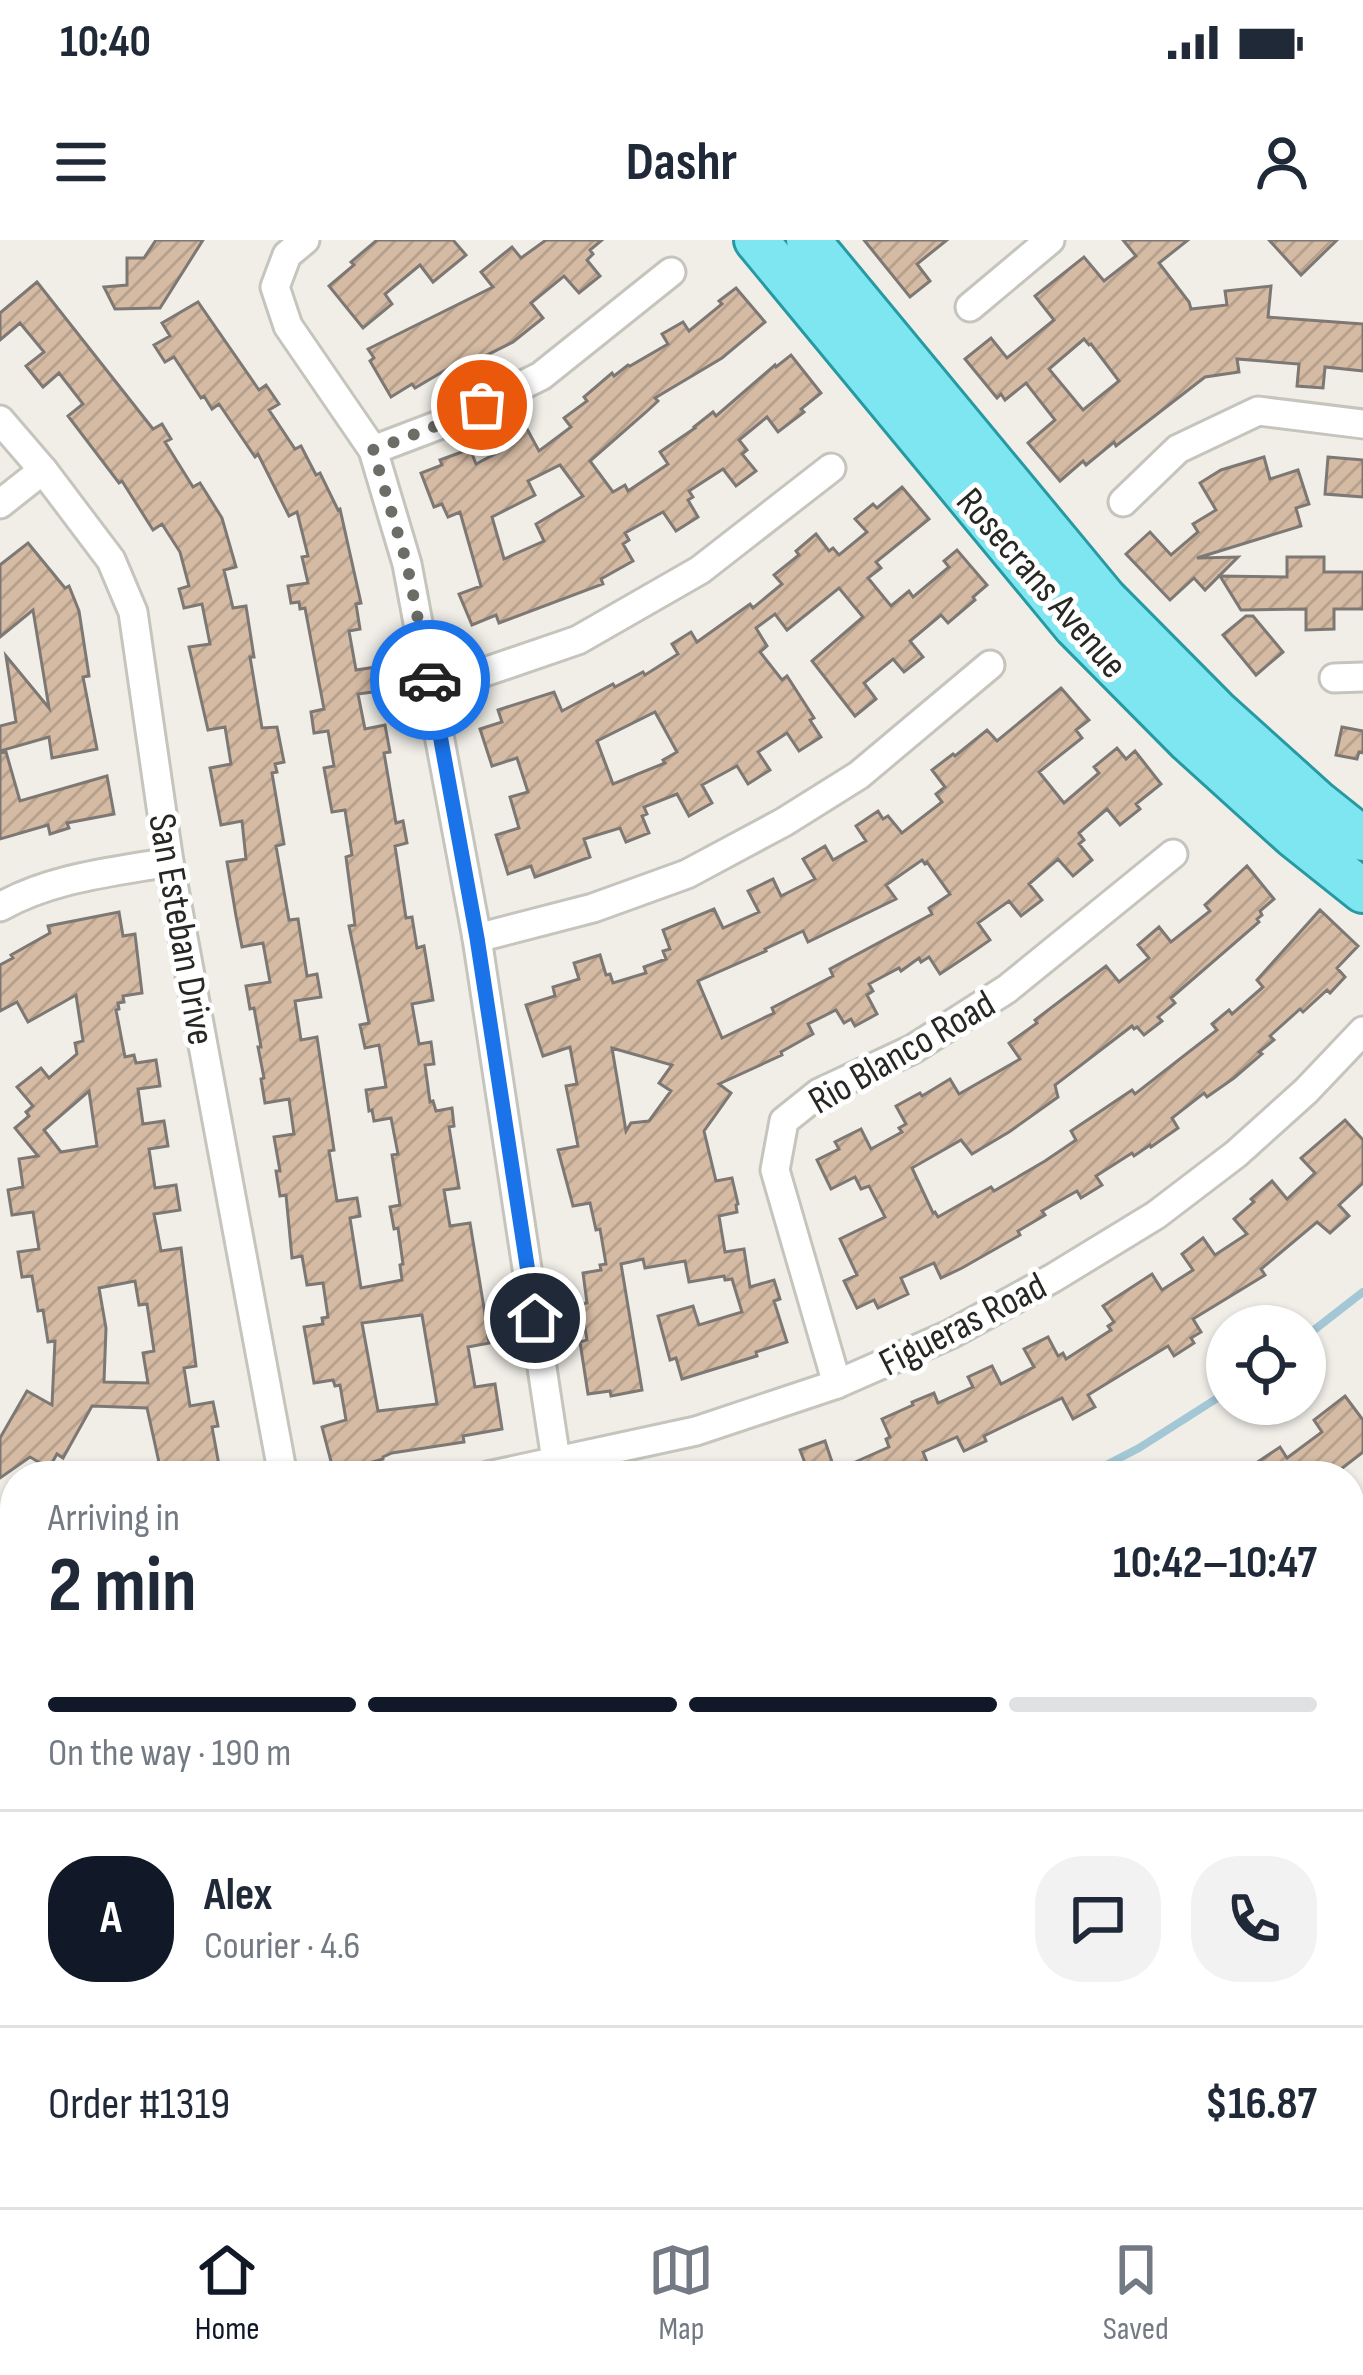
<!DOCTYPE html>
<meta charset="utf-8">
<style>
:root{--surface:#fff;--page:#f2f2f3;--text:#1f2937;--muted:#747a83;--line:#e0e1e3;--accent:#111827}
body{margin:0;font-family:"Sofia Sans Condensed",sans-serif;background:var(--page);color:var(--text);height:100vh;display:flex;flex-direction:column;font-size:45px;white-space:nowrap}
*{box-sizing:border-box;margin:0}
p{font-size:39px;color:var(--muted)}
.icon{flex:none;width:66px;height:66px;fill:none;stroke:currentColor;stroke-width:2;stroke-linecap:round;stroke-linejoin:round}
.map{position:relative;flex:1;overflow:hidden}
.side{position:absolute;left:0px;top:1221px;width:1365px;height:747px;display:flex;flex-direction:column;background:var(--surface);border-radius:48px 48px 0 0;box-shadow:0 3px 9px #0004}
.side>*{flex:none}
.tools{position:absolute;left:1206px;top:1065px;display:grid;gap:24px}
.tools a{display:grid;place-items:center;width:120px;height:120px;border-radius:50%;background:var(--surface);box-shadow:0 3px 9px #0004;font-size:60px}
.pin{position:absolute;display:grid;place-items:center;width:102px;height:102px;color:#fff;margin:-51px;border:6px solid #fff;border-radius:50%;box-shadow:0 3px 12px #0007}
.courier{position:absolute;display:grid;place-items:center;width:120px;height:120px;margin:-60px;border:9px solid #1a73e8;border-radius:50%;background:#fff;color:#222;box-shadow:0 3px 15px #0007}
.head em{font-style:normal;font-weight:700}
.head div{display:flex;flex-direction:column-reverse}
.head{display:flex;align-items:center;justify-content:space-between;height:204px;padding:0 48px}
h1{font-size:78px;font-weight:700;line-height:90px}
.bar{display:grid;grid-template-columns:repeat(4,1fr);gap:18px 12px;align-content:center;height:144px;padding:0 48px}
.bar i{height:15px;border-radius:9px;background:var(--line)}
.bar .current{background:var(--accent)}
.bar p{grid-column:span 4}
.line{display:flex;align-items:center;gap:30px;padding:0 48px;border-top:3px solid var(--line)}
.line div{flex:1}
.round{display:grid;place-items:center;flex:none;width:126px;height:126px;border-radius:48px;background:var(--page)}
.status{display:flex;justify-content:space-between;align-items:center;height:84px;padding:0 60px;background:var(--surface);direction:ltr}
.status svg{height:33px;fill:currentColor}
header{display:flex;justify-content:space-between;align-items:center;height:156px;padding:0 48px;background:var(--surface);font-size:54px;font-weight:700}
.menu{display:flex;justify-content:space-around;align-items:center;height:168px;border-top:3px solid var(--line);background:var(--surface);font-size:33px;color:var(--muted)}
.menu a{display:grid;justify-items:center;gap:6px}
.menu .current{color:var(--accent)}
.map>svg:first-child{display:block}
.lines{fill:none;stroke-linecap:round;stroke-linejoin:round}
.stream{stroke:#a3c7d5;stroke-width:8}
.building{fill:url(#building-hatch);stroke:#7d7874;stroke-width:3;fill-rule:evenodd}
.street-casing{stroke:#c5c4bd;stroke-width:33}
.primary-casing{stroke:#2699a2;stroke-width:48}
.street{stroke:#fff;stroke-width:27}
.primary{stroke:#7de6f0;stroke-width:42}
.done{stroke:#6d6d68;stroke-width:12;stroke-dasharray:0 21.6}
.route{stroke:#1a73e8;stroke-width:15}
.labels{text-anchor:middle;stroke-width:10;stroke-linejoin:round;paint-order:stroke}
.street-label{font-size:39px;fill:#272724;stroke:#fff}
</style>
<div class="status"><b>10:40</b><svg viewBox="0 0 49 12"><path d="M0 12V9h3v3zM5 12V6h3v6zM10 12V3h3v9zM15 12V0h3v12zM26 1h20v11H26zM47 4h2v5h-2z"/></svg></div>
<header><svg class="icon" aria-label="menu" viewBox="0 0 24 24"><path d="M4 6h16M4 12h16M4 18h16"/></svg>Dashr<svg class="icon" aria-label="person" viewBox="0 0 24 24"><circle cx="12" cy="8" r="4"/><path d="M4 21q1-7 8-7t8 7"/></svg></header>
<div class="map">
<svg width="1363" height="1967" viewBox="0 0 1363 1967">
<defs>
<pattern id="building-hatch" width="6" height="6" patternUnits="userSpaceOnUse" patternTransform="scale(3)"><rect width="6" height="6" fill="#d5bba4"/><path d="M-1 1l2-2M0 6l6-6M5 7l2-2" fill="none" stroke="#b7a18d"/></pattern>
</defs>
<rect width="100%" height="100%" fill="#f0eee7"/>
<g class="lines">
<g class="stream">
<path d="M1305 1097 1363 1052"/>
<path d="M1085 1236 1139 1208 1227 1152"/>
<path d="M0 1668 15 1658"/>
</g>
</g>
<g class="building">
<path d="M156 0H203L160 68 115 69 104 47 127 45V18H144Z"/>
<path d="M377 0H453L466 15 433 42 420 25 385 54 392 64 363 88 329 46 354 25 351 22Z"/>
<path d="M546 0H602L590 10 593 14 587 20 600 36 579 53 564 36 531 63 543 78 513 102 457 130 454 125 415 148 412 144 391 157 370 121 374 118 368 109 493 47 481 32 512 7 521 18Z"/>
<path d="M864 0H947L917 24 930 41 910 57Z"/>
<path d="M1123 0H1188L1159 23 1189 62 1191 69 1227 65 1225 51 1271 46 1268 77 1363 84V131L1325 127 1323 148 1297 146 1299 124 1237 119 1239 132 1205 137 1116 206 1114 202 1086 225 1083 221 1060 241 1028 203 1055 180 1026 143 1005 160 1001 154 997 158 965 119 991 98 1007 118 1054 80 1035 56 1084 17 1104 41 1136 16ZM1084 99 1089 105 1091 104 1119 141 1083 170 1049 129Z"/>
<path d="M1269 0H1337L1301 35Z"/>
<path d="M37 42 153 189 162 184 171 199 165 202 193 247 200 243 222 278 236 327 224 330 233 368 246 366 254 417H250L262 488 277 487 284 522 275 524 277 532 272 533 284 604 276 606 289 680 298 679 307 736 317 734 321 757 295 761 301 800 317 797 334 910 329 911 337 961 357 958 360 976 350 978 361 1048 402 1040 400 1025 403 1024 398 988 394 989 390 967 400 965 392 915 398 914 391 878 374 881 372 870 369 871 366 850 386 847 379 805 365 808 360 785 369 783 349 686 355 685 346 617 352 615 345 570 332 572 324 528 334 526 328 491 314 493 311 472 324 469 305 368 300 369 299 362 291 363 288 346 308 343 302 317 308 316 297 272 289 276 258 214 255 217 219 164 212 169 204 156 201 158 174 117 165 122 154 105 170 96 162 83 198 62 259 150 266 145 279 164 269 170 295 209 301 206 316 235 320 233 338 270 340 269 361 363 356 364 360 389 349 391 356 430 376 427 380 451 358 454 365 489 385 485 390 512 384 513 396 583 403 581 407 603 395 606 406 678 412 677 417 708 424 706 433 760 412 764 419 804 431 802 434 824 425 825 430 862 433 861 436 871 452 868 454 886 449 887 459 948 444 950 450 986 470 983 484 1068 489 1103 468 1107 475 1147 495 1144 502 1189 463 1196 464 1202 392 1213 383 1217V1219L334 1233 322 1187 346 1180 340 1145 335 1146 333 1140 314 1143 304 1087 323 1084 322 1078 328 1077 323 1043 307 1045 302 1016 292 1018 286 955 280 956 276 931H280L274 897 294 894 289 859 265 863 261 839 264 838 258 807H261L254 768 250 769 246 746 270 742 263 703 242 707 236 676 227 622 246 619 242 581 221 585 210 528 231 524 225 487 208 490 189 407 210 404 202 364 184 368 179 349 189 346 180 312 162 284 153 290 122 241 119 243 68 176 83 164 59 133 43 147 26 126 44 112 20 83 0 100V73ZM422 1075 437 1164 378 1171 362 1083Z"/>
<path d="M736 48 765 82 722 118 655 158 658 161 645 173 590 221 613 252 625 245 628 251 668 224 660 212 695 188 694 187 713 172 716 176 775 125 776 127 791 115 821 153 801 169 804 172 778 192 767 177 739 200 747 210 742 214 756 231 736 246 723 229 689 251 693 257 688 260 698 277 676 291 663 272 625 293 629 300 623 304 633 321 601 339 603 344 499 383 496 375 472 385 459 354 481 346 460 272 448 277 442 264 434 267 421 233 442 225 440 220 470 209 476 224 512 205 508 197 526 187 539 211 571 187 564 178 587 161 584 157 612 133 614 136 628 125 630 126 668 104 662 94 683 82 689 91 722 64 719 61ZM560 225 583 256 536 284 544 301 504 319 492 277 535 255 528 241Z"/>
<path d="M1264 217 1270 239 1298 230 1309 264 1296 268 1301 286 1197 318 1238 317 1205 350 1194 338 1170 360 1126 314 1150 292 1171 315 1198 292 1193 284 1216 270 1200 243 1221 230Z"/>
<path d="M1328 217 1363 220V257L1325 254Z"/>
<path d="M902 247 929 279 876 322 881 328 868 338 891 366 909 351 913 357 949 327 944 321 957 310 987 345 973 357 975 360 948 383 941 375 910 401 923 417 904 432 893 419 864 443 876 459 855 476 812 421 863 377 839 348 787 390 775 374 756 388 767 406 760 412 782 440 787 436 814 478 810 480 821 497 799 511 787 493 758 512 770 530 748 544 737 526 702 545 712 563 689 576 677 554 644 567 647 574 642 576 649 593 626 602 620 588 584 599 590 617 535 637 531 626 508 634 496 595 519 588 510 557 528 552 517 518 492 526 480 489 502 482 498 470 554 452 562 471 613 444 615 447 643 432 645 435 678 414 672 404 691 392 697 402 750 364 753 368 782 344 774 335 799 315 796 311 816 294 829 311 833 308 839 315 867 292 855 279 873 264 877 268ZM655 472 677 512 663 520 665 523 613 544 597 501Z"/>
<path d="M28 303 65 348 69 346 79 371 89 436 83 437 97 509 52 518 49 497 0 511V486L16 482 6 416 49 468 33 370 0 397V325Z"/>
<path d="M1287 317H1324V332H1363V369H1334V389L1306 390V369L1241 370 1220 336 1287 337Z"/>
<path d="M1246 376H1253L1283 412 1256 435 1223 395Z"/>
<path d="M1061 448 1089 480 1076 490 1082 498 1039 532 1064 563 1099 533 1094 527 1117 508 1126 519 1135 511 1161 544 1136 564 1140 569 1120 585 1107 569 1079 593 1084 600 1079 604 1092 620 1073 636 1058 619 1029 644 1042 660 1021 676 1009 661 978 683 990 700 967 716 940 734 929 717 921 722 919 718 901 731 899 728 869 744 873 751 867 755 877 774 855 786 851 779 844 783 836 770 808 784 813 794 781 812 782 815 719 844 731 853 704 891 716 941 732 938 738 964 736 965 737 972 719 976 725 1012 744 1009 750 1047 774 1040 780 1059 774 1061 787 1102 756 1112 757 1116 682 1139 676 1118 670 1120 658 1076 693 1066 699 1085 742 1072 732 1039 725 1040 724 1036 689 1042 685 1021 645 1028 643 1019 621 1024 642 1150 611 1156 610 1151 588 1154 580 1102 587 1100 581 1064 587 1063 583 1033 601 1030 600 1025 606 1024 600 989 596 990 590 963 573 966 558 910 578 906 566 846 577 844 570 807 543 816 526 765 555 756 553 747 579 739 574 723 600 715 606 735 610 734 613 743 646 733 644 727 666 719 663 711 670 709 663 690 714 669 723 688 759 672 748 651 773 639 781 656 815 639 803 619 825 606 833 620 866 601 856 586 878 571 883 579 888 576 902 593 942 562 936 554 945 547 932 530 953 514 955 516 987 490 997 501ZM922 620 925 624 927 622 950 654 929 668 932 674 830 729 833 736 772 768 774 773 722 798 698 741 766 711 765 709 803 691 808 702 896 659 886 645ZM612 808 672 825 659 843 671 851 649 881 631 883 626 891Z"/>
<path d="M1342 487 1363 491V513L1359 512 1357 519 1336 515Z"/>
<path d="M6 512 20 561 107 536 114 574 67 583 69 588 50 594 48 585 0 599V513Z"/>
<path d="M1247 626 1274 659 1260 671 1262 675 1257 679 1259 682 1171 758 1175 763 1158 777 1162 781 1144 795 1137 787 1134 789 1132 786 1055 845 1058 857 1009 892 972 914 961 900 912 928 933 973 935 972 938 977 991 947 994 951 1045 921 1076 900 1071 891 1132 850 1135 854 1217 790 1212 784 1229 770 1232 774 1263 747 1257 740 1320 670 1358 706 1337 728 1345 737 1330 753 1327 750 1303 772 1300 769 1270 796 1274 800 1259 812 1262 814 1234 838 1207 857 1204 853 1172 878 1178 888 1151 907 1150 905 1134 916 1132 913 1096 936 1102 945 1081 958 1077 951 1042 971 1045 975 1018 991 1020 995 962 1028 941 1038 934 1023 901 1038 908 1054 878 1068 874 1060 857 1068 844 1041 857 1035 840 999 885 977 869 946 861 949 855 937 831 949 817 920 839 909 835 902 861 889 871 909 902 892 899 888 906 884 896 866 920 853 922 856 950 839 959 854 1020 819 1009 803 1037 783 1035 780 1106 726 1119 742 1149 718 1138 705 1159 687 1171 702 1210 671 1205 665Z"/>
<path d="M119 672 123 696 135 694 142 753 123 756 124 762 118 763 119 769 116 770 125 817 134 815 136 823 156 820 160 846 138 849 143 884 164 881 168 906 149 909 155 948 176 945 180 970 154 974 161 1011 181 1008 196 1126 184 1128 190 1166 213 1162 218 1186 212 1187 221 1236H162L147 1168 92 1166 63 1218 57 1214 49 1228 30 1217 0 1238V1198L27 1151 52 1165 55 1101 48 1102 43 1070 38 1071 32 1036 22 1037 18 1012 39 1009 33 972 12 975 8 950 23 947 19 919 38 916 15 888 29 876 26 872 33 866 17 847 41 828 49 838 77 814 75 803 83 801 76 755 28 782 17 762 0 771V725L13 718 11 715 50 693 48 686ZM89 851 97 906 61 912 44 890ZM135 1041 139 1065 147 1064 154 1111 143 1113 148 1143 104 1142 106 1088 99 1048Z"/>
<path d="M1345 880 1363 900V943L1339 965 1349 976 1330 993 1317 982 1261 1029 1265 1035 1193 1079 1201 1092 1191 1098 1194 1103 1174 1116 1168 1106 1088 1155 1095 1167 1073 1179 1062 1158 984 1196 986 1201 964 1211 957 1197 923 1212 927 1222 894 1236H810L800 1210 825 1201 835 1231 889 1207 886 1199 890 1197 882 1179 913 1165 912 1162 934 1153 938 1163 973 1147 968 1137 992 1126 1001 1144 1034 1127 1024 1109 1048 1097 1058 1116 1063 1113 1066 1119 1111 1090 1108 1086 1114 1082 1103 1066 1152 1034 1162 1050 1193 1030 1182 1014 1203 998 1215 1015 1247 994 1234 979 1254 962 1251 959 1272 941 1287 959 1315 933 1301 918Z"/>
<path d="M1345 1156 1363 1180V1212L1332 1236H1237L1280 1207 1287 1218 1322 1192 1314 1180Z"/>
</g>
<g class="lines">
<defs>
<g id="street">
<path d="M305 0 287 15 275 47 288 86 373 210 407 324 477 698 556 1220"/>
<path d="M970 67 1050 0"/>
<path d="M0 180 43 230 111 320 133 372 169 622 283 1236"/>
<path d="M373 210 452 180 541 136 671 32"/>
<path d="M1123 262 1178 209 1258 171 1363 184"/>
<path d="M0 264 43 230"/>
<path d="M1334 438 1363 437"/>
<path d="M432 450 578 400 700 330 831 228"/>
<path d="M0 667C51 638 112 632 169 622"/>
<path d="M477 698 593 668 687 634 784 582 859 535 990 425"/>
<path d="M837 1144 775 930 784 881 819 853 913 809 1007 749 1173 614"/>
<path d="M488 1236 696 1191 837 1144 951 1094 1053 1038 1156 975 1236 914 1306 851 1363 791"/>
<path d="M1350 1291 1363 1282"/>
<path d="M0 1439 15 1429"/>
<path d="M1350 1872 1363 1867"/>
<path d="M300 1953 320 1967"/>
<path d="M154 1967 164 1953"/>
<path d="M1199 1967 1221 1953"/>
</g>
<g id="primary">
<path d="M756 0 1075 386 1189 501 1294 596 1363 651"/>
<path d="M808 0 1105 359 1216 471 1318 563 1363 599"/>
</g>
</defs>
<use href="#street" class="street-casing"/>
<use href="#primary" class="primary-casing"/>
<use href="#street" class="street"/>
<use href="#primary" class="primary"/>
</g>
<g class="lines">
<path class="done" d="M430 440 407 324 373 210 452 180 482 165"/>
<path class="route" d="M430 440 477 698 535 1078"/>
</g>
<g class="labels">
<g class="street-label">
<text transform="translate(1043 342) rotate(49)" y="14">Rosecrans Avenue</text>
<text transform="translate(183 689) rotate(80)" y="14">San Esteban Drive</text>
<text transform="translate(901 811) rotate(-30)" y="14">Rio Blanco Road</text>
<text transform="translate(962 1083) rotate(-27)" y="14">Figueras Road</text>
</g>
</g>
</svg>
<div class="tools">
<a><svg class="icon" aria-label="locate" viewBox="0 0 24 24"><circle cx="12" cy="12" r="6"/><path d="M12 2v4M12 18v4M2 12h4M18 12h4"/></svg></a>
</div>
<div class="pin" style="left:482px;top:165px;background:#ea580c"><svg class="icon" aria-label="bag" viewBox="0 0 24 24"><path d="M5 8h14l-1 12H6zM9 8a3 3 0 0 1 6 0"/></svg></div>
<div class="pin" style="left:535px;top:1078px;background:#1f2937"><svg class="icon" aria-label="home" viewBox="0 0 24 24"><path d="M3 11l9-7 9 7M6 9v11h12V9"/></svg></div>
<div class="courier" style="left:430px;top:440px"><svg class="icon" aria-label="car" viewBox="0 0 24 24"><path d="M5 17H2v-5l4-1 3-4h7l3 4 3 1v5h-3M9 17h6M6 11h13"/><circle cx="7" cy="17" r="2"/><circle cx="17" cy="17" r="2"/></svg></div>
<section class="side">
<div class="head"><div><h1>2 min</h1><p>Arriving in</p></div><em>10:42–10:47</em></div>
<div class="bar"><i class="current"></i><i class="current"></i><i class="current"></i><i></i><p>On the way · 190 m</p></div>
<div class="line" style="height:216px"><b class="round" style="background:var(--accent);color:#fff">A</b><div><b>Alex</b><p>Courier · 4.6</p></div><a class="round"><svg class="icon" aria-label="chat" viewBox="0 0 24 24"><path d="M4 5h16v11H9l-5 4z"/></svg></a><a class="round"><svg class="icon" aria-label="phone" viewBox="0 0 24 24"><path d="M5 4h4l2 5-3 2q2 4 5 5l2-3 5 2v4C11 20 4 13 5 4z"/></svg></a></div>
<div class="line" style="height:156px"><div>Order #1319</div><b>$16.87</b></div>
</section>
</div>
<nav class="menu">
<a class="current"><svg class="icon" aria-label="home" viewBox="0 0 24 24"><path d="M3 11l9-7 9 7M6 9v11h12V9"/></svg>Home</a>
<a><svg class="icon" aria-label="map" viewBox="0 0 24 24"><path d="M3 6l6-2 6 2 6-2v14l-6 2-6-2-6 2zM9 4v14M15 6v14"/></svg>Map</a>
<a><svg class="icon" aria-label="saved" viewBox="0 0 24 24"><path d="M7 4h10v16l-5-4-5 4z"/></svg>Saved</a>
</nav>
